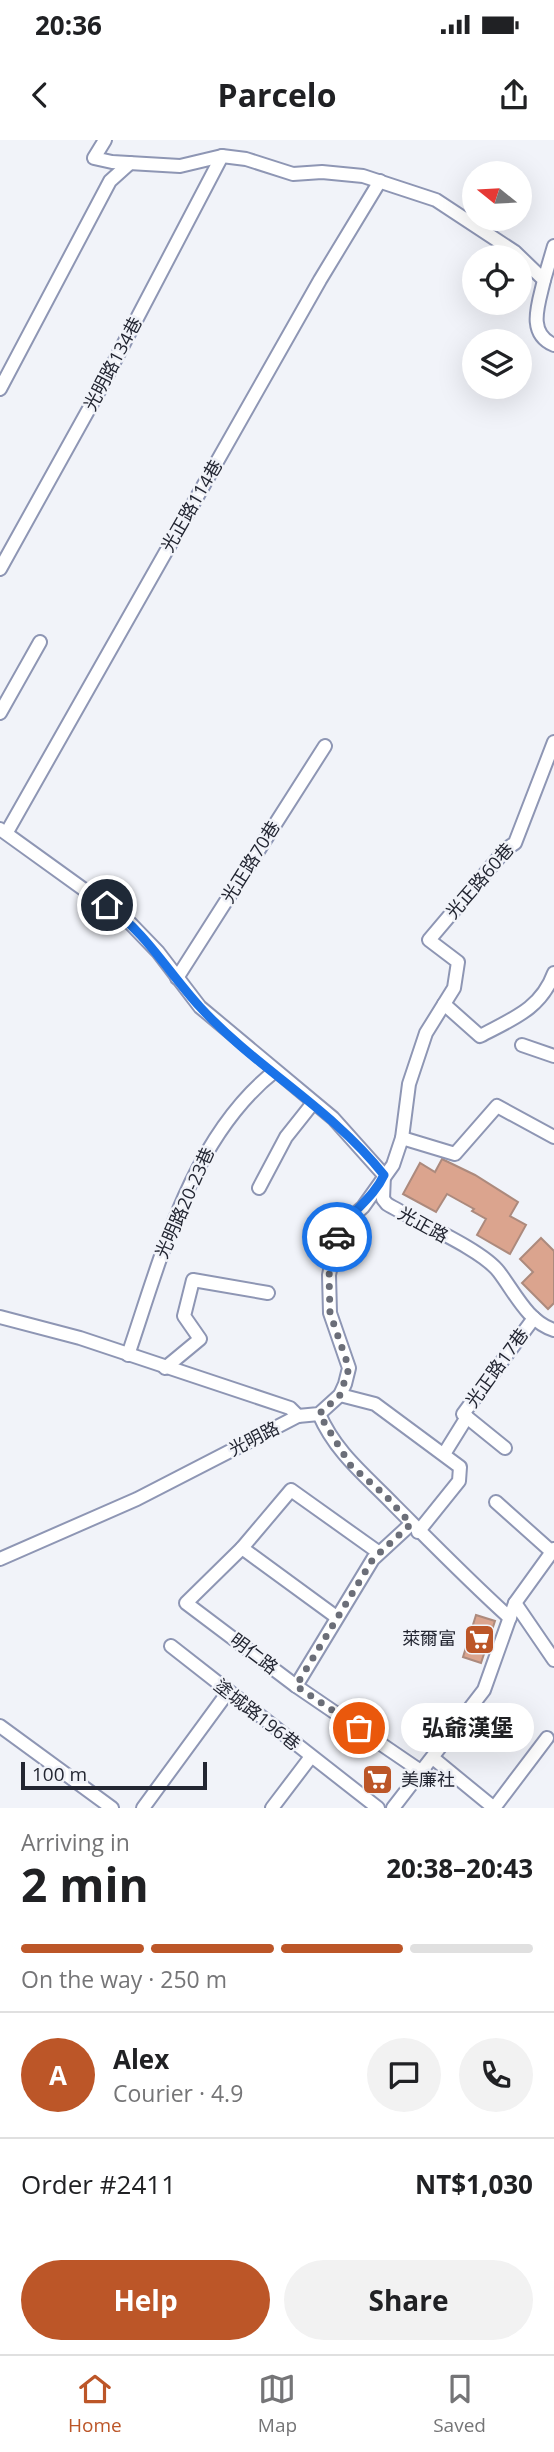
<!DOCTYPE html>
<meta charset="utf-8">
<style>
:root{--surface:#fff;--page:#f2f2f2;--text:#202124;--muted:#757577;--line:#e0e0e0;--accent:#bc5628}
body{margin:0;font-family:"Open Sans","Noto Sans TC",sans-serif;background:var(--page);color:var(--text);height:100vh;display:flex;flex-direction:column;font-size:26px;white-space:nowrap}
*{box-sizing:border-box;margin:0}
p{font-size:23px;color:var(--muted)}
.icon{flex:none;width:38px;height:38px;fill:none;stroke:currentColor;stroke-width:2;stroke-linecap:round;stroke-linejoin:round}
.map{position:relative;height:1668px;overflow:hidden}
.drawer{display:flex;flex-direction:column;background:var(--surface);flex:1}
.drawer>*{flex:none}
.needle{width:46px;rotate:288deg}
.controls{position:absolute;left:462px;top:21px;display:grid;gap:14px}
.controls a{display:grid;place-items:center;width:70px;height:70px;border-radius:50%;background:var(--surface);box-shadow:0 7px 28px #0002;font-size:35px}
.scale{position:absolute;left:21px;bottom:18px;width:186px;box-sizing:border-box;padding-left:7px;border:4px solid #232632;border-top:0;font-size:19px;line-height:24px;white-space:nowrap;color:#232632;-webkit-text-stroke:5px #f1f3f9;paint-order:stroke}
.pin{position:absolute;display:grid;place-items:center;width:60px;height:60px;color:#fff;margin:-30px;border:4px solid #fff;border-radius:50%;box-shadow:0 2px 7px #0007}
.courier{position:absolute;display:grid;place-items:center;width:70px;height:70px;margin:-35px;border:5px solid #1a73e8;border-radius:50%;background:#fff;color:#222;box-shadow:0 2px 9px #0007}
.bubble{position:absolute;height:49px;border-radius:24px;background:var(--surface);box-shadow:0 7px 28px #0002;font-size:23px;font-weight:700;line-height:49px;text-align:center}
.overview em{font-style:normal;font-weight:700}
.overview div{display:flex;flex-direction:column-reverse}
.overview{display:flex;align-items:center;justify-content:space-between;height:119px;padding:0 21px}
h1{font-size:46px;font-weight:700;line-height:52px}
.bar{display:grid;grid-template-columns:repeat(4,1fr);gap:10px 7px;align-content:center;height:84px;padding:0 21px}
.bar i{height:9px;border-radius:5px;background:var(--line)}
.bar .on{background:var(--accent)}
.bar p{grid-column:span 4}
.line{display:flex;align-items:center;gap:18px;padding:0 21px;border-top:2px solid var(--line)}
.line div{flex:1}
.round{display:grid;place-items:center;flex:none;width:74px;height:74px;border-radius:37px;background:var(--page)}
.primary-button{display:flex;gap:14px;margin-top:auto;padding:14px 21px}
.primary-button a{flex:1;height:80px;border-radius:42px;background:var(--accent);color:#fff;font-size:28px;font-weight:700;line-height:80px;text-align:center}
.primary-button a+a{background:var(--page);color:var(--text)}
.status{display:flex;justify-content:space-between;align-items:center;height:49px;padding:0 35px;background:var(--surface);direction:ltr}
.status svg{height:19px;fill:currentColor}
header{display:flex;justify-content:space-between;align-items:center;height:91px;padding:0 21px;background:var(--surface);font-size:32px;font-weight:700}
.tab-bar{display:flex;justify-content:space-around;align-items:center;height:98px;border-top:2px solid var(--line);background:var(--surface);font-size:19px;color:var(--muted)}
.tab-bar a{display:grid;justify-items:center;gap:4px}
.tab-bar .on{color:var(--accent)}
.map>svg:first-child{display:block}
.building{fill:#dba48e;stroke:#ac8a7d;stroke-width:2}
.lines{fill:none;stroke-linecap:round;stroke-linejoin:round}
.minor-casing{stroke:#8e96b4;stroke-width:16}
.minor{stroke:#fff;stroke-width:12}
.done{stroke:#6b6e78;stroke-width:7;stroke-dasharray:0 12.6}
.route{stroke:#1a73e8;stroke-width:9}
.labels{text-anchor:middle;stroke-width:5;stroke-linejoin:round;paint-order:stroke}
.street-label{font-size:18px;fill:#232632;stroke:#f1f3f9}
.poi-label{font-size:18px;fill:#232632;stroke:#f1f3f9;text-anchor:end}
</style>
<div class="status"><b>20:36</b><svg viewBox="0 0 49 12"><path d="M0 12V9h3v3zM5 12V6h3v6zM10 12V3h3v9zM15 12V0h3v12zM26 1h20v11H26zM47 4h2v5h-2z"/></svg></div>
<header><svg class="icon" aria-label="back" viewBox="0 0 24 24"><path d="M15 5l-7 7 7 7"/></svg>Parcelo<svg class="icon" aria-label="share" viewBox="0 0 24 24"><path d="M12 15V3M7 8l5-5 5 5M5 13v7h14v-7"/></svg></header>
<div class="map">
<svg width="554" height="1668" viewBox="0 0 554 1668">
<rect width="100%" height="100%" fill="#f1f3f9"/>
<g class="building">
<path d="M442 1019 475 1035 518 1062 510 1076 526 1085 510 1114 477 1095 486 1079 472 1071 474 1069 447 1054 436 1072 403 1054 420 1023 435 1032Z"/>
<path d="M541 1098 554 1111V1163L548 1169 522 1143 533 1132 520 1119Z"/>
<path d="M476 1475 495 1481 481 1523 463 1517Z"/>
</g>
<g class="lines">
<defs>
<g id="minor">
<path d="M105 0 94 18 112 22 180 26 222 16 246 19 293 34 322 32 363 36 436 60 515 112 544 140C539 163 526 193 554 205"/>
<path d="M544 140 554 106"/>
<path d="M0 249 110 41 130 23"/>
<path d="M0 429 100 249 222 16"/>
<path d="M0 573 40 502"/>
<path d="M0 689 129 782 158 812 200 867 333 978 384 1035 383 1059 387 1064C415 1081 482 1109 499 1132 515 1153 528 1182 554 1190"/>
<path d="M7 692 320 140 380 41"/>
<path d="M177 838 325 606"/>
<path d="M444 864 480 896C512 879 541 869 554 833"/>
<path d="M522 905 554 916"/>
<path d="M402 998 455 1014 497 966 554 997"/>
<path d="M259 1048 286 997 313 963"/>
<path d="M0 1177 80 1198 290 1268 298 1276"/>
<path d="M128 1215C161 1118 191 997 275 931"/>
<path d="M165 1228 200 1199 184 1176 193 1140 268 1153"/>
<path d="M340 1255 375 1264 460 1327 459 1341 418 1392"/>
<path d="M319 1274C336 1313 365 1335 394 1365 433 1404 469 1441 510 1478"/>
<path d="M505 1308 463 1274 534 1178"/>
<path d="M444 1314 467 1277"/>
<path d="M496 1362 552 1412"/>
<path d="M242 1408 335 1476"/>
<path d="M378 1412 291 1350 242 1408 186 1463 296 1546 422 1632"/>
<path d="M0 1419 137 1359 298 1276 319 1274 340 1255 345 1244 349 1228 330 1173 329 1135 336 1101 344 1084 363 1067 393 1025 402 998 409 944 426 893 454 848 458 822 429 800 506 709 515 703 554 602"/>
<path d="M515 1463 554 1520"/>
<path d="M171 1506 378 1668"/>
<path d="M296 1546 373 1419 411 1384"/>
<path d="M0 1586 112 1668"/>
<path d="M433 1618 494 1668"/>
<path d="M143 1668 228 1552"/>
<path d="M272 1668 310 1618"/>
<path d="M393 1668 484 1550 515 1463 554 1409"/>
<path d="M494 1668 547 1598"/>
</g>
</defs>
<use href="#minor" class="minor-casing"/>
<use href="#minor" class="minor"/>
</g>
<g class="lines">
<path class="done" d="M337 1097 329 1135 330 1173 349 1228 340 1255 319 1274 351 1326 385 1355 411 1384 373 1419 296 1546 359 1588"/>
<path class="route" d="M107 765C146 793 168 832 200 867 257 929 330 967 384 1035 372 1061 346 1074 337 1097"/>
</g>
<defs>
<symbol id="supermarket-square" viewBox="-11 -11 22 22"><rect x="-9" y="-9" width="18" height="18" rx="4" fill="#bc5628" stroke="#f1f3f9"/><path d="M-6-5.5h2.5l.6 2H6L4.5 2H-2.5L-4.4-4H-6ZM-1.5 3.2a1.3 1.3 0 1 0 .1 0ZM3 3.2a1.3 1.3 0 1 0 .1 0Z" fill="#fff"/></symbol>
</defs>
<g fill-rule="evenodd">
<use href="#supermarket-square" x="462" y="1482" width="35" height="35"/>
<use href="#supermarket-square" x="360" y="1622" width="35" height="35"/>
</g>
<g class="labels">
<g class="street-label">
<text transform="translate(113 224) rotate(-62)" y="6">光明路134巷</text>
<text transform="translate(192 366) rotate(-60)" y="6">光正路114巷</text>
<text transform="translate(251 722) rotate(-58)" y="6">光正路70巷</text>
<text transform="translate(480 741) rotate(-49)" y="6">光正路60巷</text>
<text transform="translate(185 1063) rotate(-66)" y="6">光明路20-23巷</text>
<text transform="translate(423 1085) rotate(29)" y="6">光正路</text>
<text transform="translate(497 1228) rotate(-54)" y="6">光正路17巷</text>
<text transform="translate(254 1299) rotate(-27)" y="6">光明路</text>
<text transform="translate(254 1514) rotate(37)" y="6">明仁路</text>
<text transform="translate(257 1575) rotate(38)" y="6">塗城路196巷</text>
</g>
<g class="poi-label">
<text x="456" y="1505">萊爾富</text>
<text x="401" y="1646" text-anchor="start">美廉社</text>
</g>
</g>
</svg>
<div class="controls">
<a><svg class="needle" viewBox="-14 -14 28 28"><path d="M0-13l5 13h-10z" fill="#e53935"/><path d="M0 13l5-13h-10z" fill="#757577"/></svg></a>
<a><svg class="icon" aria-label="locate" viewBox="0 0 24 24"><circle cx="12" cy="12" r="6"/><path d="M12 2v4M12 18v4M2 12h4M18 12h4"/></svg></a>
<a><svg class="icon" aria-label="layers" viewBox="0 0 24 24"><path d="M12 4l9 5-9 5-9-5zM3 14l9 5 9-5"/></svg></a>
</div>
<div class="scale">100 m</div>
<div class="pin" style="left:359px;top:1588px;background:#ea580c"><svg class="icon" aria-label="bag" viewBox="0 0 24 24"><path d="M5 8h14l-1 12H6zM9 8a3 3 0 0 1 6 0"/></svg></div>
<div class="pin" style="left:107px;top:765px;background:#1f2937"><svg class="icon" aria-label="home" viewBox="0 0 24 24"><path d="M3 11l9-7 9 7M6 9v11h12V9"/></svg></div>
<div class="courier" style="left:337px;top:1097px"><svg class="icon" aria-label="car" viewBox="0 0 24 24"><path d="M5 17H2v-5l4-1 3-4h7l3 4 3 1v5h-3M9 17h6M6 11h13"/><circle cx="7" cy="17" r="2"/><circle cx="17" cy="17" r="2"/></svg></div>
<div class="bubble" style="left:401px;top:1563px;width:133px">弘爺漢堡</div>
</div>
<section class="drawer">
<div class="overview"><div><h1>2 min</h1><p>Arriving in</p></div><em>20:38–20:43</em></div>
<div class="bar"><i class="on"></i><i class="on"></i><i class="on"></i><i></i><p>On the way · 250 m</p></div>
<div class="line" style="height:126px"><b class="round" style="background:var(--accent);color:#fff">A</b><div><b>Alex</b><p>Courier · 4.9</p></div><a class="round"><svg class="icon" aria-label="chat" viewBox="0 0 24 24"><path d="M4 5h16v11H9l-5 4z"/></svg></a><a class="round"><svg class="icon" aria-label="phone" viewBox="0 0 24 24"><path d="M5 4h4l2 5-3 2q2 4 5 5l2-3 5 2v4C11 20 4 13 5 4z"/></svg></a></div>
<div class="line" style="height:91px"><div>Order #2411</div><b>NT$1,030</b></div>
<div class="primary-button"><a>Help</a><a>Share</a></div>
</section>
<nav class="tab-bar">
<a class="on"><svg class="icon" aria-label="home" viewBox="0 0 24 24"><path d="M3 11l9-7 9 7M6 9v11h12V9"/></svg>Home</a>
<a><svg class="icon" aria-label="map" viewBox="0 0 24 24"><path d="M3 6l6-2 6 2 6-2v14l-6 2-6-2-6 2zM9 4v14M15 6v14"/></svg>Map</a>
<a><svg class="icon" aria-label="saved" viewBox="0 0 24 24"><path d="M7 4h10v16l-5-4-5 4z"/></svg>Saved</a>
</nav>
